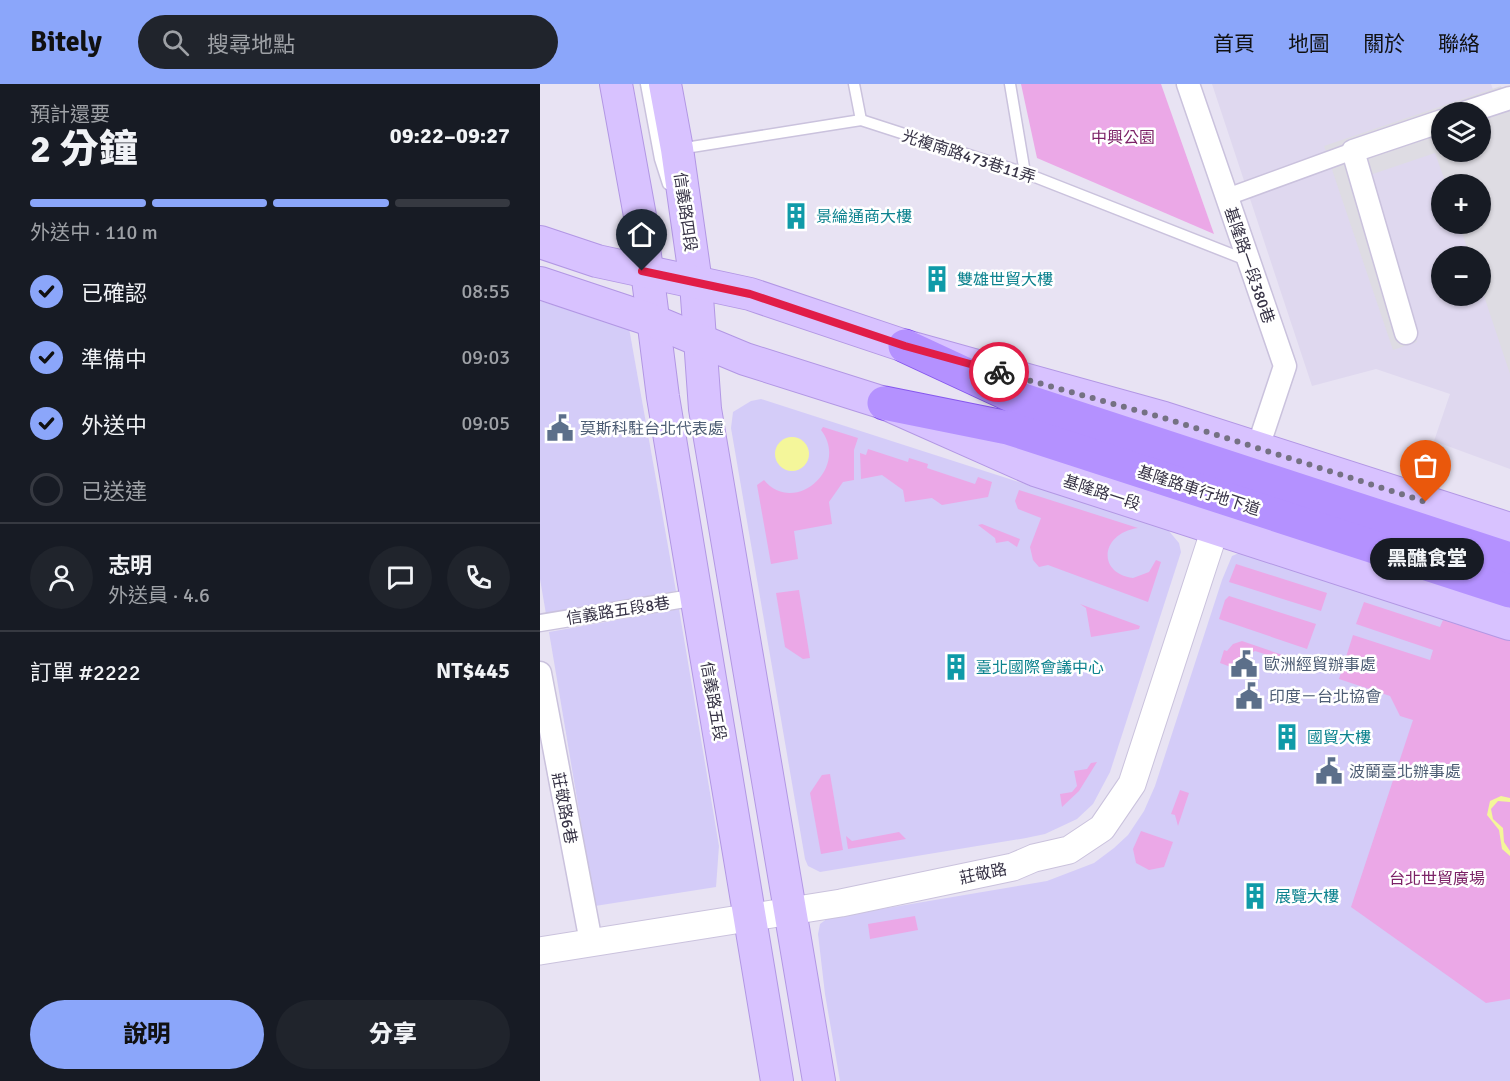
<!DOCTYPE html>
<html lang="zh-TW">
<meta charset="utf-8">
<style>
:root{--surface:#171b24;--page:#20242c;--text:#f1f3f6;--muted:#9ea1a6;--line:#363941;--accent:#8ba6fa}
body{margin:0;font-family:Signika,"Noto Sans TC",sans-serif;background:var(--page);color:var(--text);height:100vh;display:flex;flex-direction:column;font-size:22px;white-space:nowrap}
*{box-sizing:border-box;margin:0}
p{font-size:20px;color:var(--muted)}
.icon{flex:none;width:33px;height:33px;fill:none;stroke:currentColor;stroke-width:2;stroke-linecap:round;stroke-linejoin:round}
.map{position:relative;flex:1;overflow:hidden}
.details{display:flex;flex-direction:column;background:var(--surface);width:540px}
.details>*{flex:none}
.tools{position:absolute;left:891px;top:18px;display:grid;gap:12px}
.tools a{display:grid;place-items:center;width:60px;height:60px;border-radius:50%;background:var(--surface);box-shadow:0 2px 4px #0004;font-size:30px}
.pin{position:absolute;display:grid;place-items:center;width:51px;height:51px;color:#fff;margin:-62px -26px;border-radius:50% 50% 50% 0;rotate:-45deg;box-shadow:0 0 6px #0007}
.pin .icon{rotate:45deg}
.courier{position:absolute;display:grid;place-items:center;width:60px;height:60px;margin:-30px;border:4px solid #e11d48;border-radius:50%;background:#fff;color:#222;box-shadow:0 2px 8px #0007}
.bubble{position:absolute;height:42px;border-radius:21px;background:var(--surface);box-shadow:0 2px 4px #0004;font-size:20px;font-weight:800;line-height:42px;text-align:center}
.head em{font-style:normal;font-weight:800}
.head div{display:flex;flex-direction:column-reverse}
.head{display:flex;align-items:center;justify-content:space-between;height:102px;padding:0 30px}
h1{font-size:39px;font-weight:800;line-height:45px}
.bar{display:grid;grid-template-columns:repeat(4,1fr);gap:9px 6px;align-content:center;height:72px;padding:0 30px}
.bar i{height:8px;border-radius:4px;background:var(--line)}
.bar .active{background:var(--accent)}
.bar p{grid-column:span 4}
.line{display:flex;align-items:center;gap:15px;padding:0 30px;border-top:2px solid var(--line)}
.line div{flex:1}
.round{display:grid;place-items:center;flex:none;width:63px;height:63px;border-radius:32px;background:var(--page)}
ol{padding:0 30px;list-style:none}
li{display:flex;align-items:center;gap:18px;height:66px}
li p{margin-inline-start:auto}
li .icon{padding:6px;border-radius:50%;background:var(--accent);color:#111;stroke-width:4}
li:last-child{color:var(--muted)}
li i{width:33px;height:33px;border:3px solid var(--line);border-radius:50%}
.primary-button{display:flex;gap:12px;margin-top:auto;padding:12px 30px}
.primary-button a{flex:1;height:69px;border-radius:36px;background:var(--accent);color:#111;font-size:24px;font-weight:800;line-height:69px;text-align:center}
.primary-button a+a{background:var(--page);color:var(--text)}
header{display:flex;align-items:center;gap:36px;box-sizing:border-box;height:84px;padding:0 30px;background:var(--accent);color:#111}
header strong{font-size:28px}
nav{display:flex;gap:33px;margin-inline-start:auto;font-size:21px}
.search{width:420px;height:54px;background:var(--page);display:flex;align-items:center;gap:15px;box-sizing:border-box;padding:0 21px;border-radius:33px;color:var(--muted);font-size:22px}
main{display:flex;flex:1;min-height:0}
.map>svg:first-child{display:block}
.residential{fill:#dfd8ef;fill-rule:evenodd}
.commercial{fill:#d4ccf8}
.green{fill:#eba8e7}
.parking{fill:#dedce3;fill-rule:evenodd}
.water{fill:#f4f69a}
.lines{fill:none;stroke-linecap:round;stroke-linejoin:round}
.service-casing{stroke:#cac2dd;stroke-width:13}
.pedestrian-casing{stroke:#cac2dd;stroke-width:19}
.minor-casing{stroke:#cac2dd;stroke-width:25}
.tertiary-casing{stroke:#cac2dd;stroke-width:29}
.secondary-casing{stroke:#b297e4;stroke-width:34}
.primary-casing{stroke:#8658ed;stroke-width:35}
.service{stroke:#fff;stroke-width:10}
.pedestrian{stroke:#fff;stroke-width:16}
.minor{stroke:#fff;stroke-width:22}
.tertiary{stroke:#fff;stroke-width:27}
.secondary{stroke:#d8c2ff;stroke-width:32}
.primary{stroke:#b491ff;stroke-width:33}
.done{stroke:#757183;stroke-width:6;stroke-dasharray:0 10.8}
.route{stroke:#e11d48;stroke-width:8}
.labels{text-anchor:middle;stroke-width:5;stroke-linejoin:round;paint-order:stroke}
.park-label{font-size:16px;fill:#7c2267;stroke:#fff}
.street-label{font-size:16px;fill:#373346;stroke:#fff}
.culture-label{font-size:16px;fill:#0d838f;stroke:#fff;text-anchor:start}
.service-label{font-size:16px;fill:#4e5e75;stroke:#fff;text-anchor:start}
</style>
<header>
<strong>Bitely</strong>
<div class="search"><svg class="icon" aria-label="search" viewBox="0 0 24 24"><circle cx="10" cy="10" r="6"/><path d="M15 15l6 6"/></svg>搜尋地點</div>
<nav><a>首頁</a><a>地圖</a><a>關於</a><a>聯絡</a></nav>
</header>
<main>
<section class="details">
<div class="head"><div><h1>2 分鐘</h1><p>預計還要</p></div><em>09:22–09:27</em></div>
<div class="bar"><i class="active"></i><i class="active"></i><i class="active"></i><i></i><p>外送中 · 110 m</p></div>
<ol>
<li><svg class="icon" aria-label="check" viewBox="0 0 24 24"><path d="M5 12l5 5 9-10"/></svg>已確認<p>08:55</p></li>
<li><svg class="icon" aria-label="check" viewBox="0 0 24 24"><path d="M5 12l5 5 9-10"/></svg>準備中<p>09:03</p></li>
<li><svg class="icon" aria-label="check" viewBox="0 0 24 24"><path d="M5 12l5 5 9-10"/></svg>外送中<p>09:05</p></li>
<li><i></i>已送達</li>
</ol>
<div class="line" style="height:108px"><a class="round"><svg class="icon" aria-label="person" viewBox="0 0 24 24"><circle cx="12" cy="8" r="4"/><path d="M4 21q1-7 8-7t8 7"/></svg></a><div><b>志明</b><p>外送員 · 4.6</p></div><a class="round"><svg class="icon" aria-label="chat" viewBox="0 0 24 24"><path d="M4 5h16v11H9l-5 4z"/></svg></a><a class="round"><svg class="icon" aria-label="phone" viewBox="0 0 24 24"><path d="M5 4h4l2 5-3 2q2 4 5 5l2-3 5 2v4C11 20 4 13 5 4z"/></svg></a></div>
<div class="line" style="height:78px"><div>訂單 #2222</div><b>NT$445</b></div>
<div class="primary-button"><a>說明</a><a>分享</a></div>
</section>
<div class="map">
<svg width="970" height="997" viewBox="0 0 970 997">
<rect width="100%" height="100%" fill="#e8e3f3"/>
<path class="residential" d="M672 0H951L970 53V385L894 357 910 310 836 285 772 302ZM902 28H940V68H902ZM902 100H940V140H902ZM902 172H940V212H902Z"/>
<g class="commercial">
<path d="M0 217 89 244 136 507 6 530 0 495Z"/>
<path d="M221 315 628 446 639 459 641 468 570 688 553 720 537 735 505 750 486 754 280 788 268 782 265 775 191 344 193 328 211 317Z"/>
<path d="M699 469 970 557V997H300L285 910 278 850 280 840 288 834 507 797 554 779 574 764 588 751 604 727 615 702 682 496 692 472Z"/>
<path d="M139 525 179 762 176 803 55 822 9 548Z"/>
</g>
<g class="green">
<path d="M481 0H621L674 150 497 74Z"/>
<path d="M283 343 318 354 314 366V396L303 398 289 418 292 440 254 447 258 475 231 480 217 401 224 396C255 433 310 383 281 346Z"/>
<path d="M328 365 368 378 369 374 388 380 387 384 435 400 438 393 452 398 448 413 402 421 392 414 365 418 363 406 342 391 321 395 320 369 326 371Z"/>
<path d="M479 406 598 444C561 449 556 489 593 494L609 488 616 476 621 478 608 518 508 481 499 483 493 476 490 463 501 434 478 425 475 417Z"/>
<path d="M442 440 480 455 477 463 468 457 456 459 455 454 438 441Z"/>
<path d="M696 480 787 509 781 527 689 498Z"/>
<path d="M259 506 270 574 263 575 245 563 236 509Z"/>
<path d="M689 512 776 540 767 565 679 535 685 516Z"/>
<path d="M824 518 900 543 903 536 970 557V915L946 919 811 823 873 636 860 632 850 612 799 595 813 551 890 576 893 566 816 540Z"/>
<path d="M540 520 600 542 599 545 551 553 546 524Z"/>
<path d="M702 557 763 578 761 582 715 567 693 578 691 583 680 579 684 566 687 567 693 560Z"/>
<path d="M557 678 539 707 522 723 520 710 532 708 537 702 534 687 547 685 551 679Z"/>
<path d="M290 690 303 766 281 770 270 709 282 691Z"/>
<path d="M640 706 649 709 638 742 635 731 631 730Z"/>
<path d="M601 747 633 758 624 783 609 786 596 779 593 765Z"/>
<path d="M359 748 366 755 308 765 306 752 312 757Z"/>
<path d="M375 832 378 846 330 855 328 840Z"/>
</g>
<path class="parking" d="M961 2 970 28V290L941 203 940 172H930L919 140H940V100H906L895 69 821 94 877 258 853 266 784 62ZM902 28H940V68H902Z"/>
<g class="water">
<circle cx="252" cy="370" r="17"/>
<path d="M961 712 970 714V718L958 717 951 725 953 735 963 744 964 758 970 767V772L962 765 959 746 947 731 950 717Z"/>
</g>
<g class="lines">
<defs>
<g id="service">
<path d="M106 0 120 75 128 100"/>
<path d="M314 0 321 36"/>
<path d="M470 0 485 89"/>
<path d="M139 65 321 36 485 89 709 177"/>
</g>
<g id="pedestrian">
<path d="M687 113 813 67"/>
<path d="M0 539 157 513"/>
</g>
<g id="minor">
<path d="M648 0 745 282 718 363"/>
<path d="M927 28 970 14"/>
<path d="M866 249 813 67 902 37"/>
<path d="M0 589 51 858"/>
</g>
<path id="tertiary" d="M0 867 301 819 473 783 494 774 529 766 562 744 592 700 675 445"/>
<g id="secondary">
<path d="M76 0 100 132 123 313 237 997"/>
<path d="M125 0 137 65 156 199 165 325 279 997"/>
<path d="M0 158 57 177 210 210 365 262 624 334 970 445"/>
<path d="M0 199 111 236 205 275 344 319 495 386 970 540"/>
</g>
<g id="primary">
<path d="M365 262 477 314 970 475"/>
<path d="M344 319 468 344 970 507"/>
</g>
</defs>
<use href="#service" class="service-casing"/>
<use href="#pedestrian" class="pedestrian-casing"/>
<use href="#minor" class="minor-casing"/>
<use href="#tertiary" class="tertiary-casing"/>
<use href="#secondary" class="secondary-casing"/>
<use href="#primary" class="primary-casing"/>
<use href="#service" class="service"/>
<use href="#pedestrian" class="pedestrian"/>
<use href="#minor" class="minor"/>
<use href="#tertiary" class="tertiary"/>
<use href="#secondary" class="secondary"/>
<use href="#primary" class="primary"/>
</g>
<g class="lines">
<path class="done" d="M459 288 624 334 886 418"/>
<path class="route" d="M102 187 210 210 365 262 459 288"/>
</g>
<defs>
<symbol id="building-bare" viewBox="-9 -9 18 18"><path d="M-4-6H4V6H1V3H-1V6H-4ZM-2.5-4.3h1.7v1.8h-1.7ZM.8-4.3h1.7v1.8H.8ZM-2.5-1h1.7V.8h-1.7ZM.8-1h1.7V.8H.8Z" fill="#0f9aa8" stroke="#fff" stroke-width="2.5" paint-order="stroke"/></symbol>
<symbol id="civic-bare" viewBox="-9 -9 18 18"><path d="M-.6-6.5H3V-4.5H.6V-3L4-1V1h2V6H-6V1h2V-1L-.6-3ZM-1.2 2.5V6h2.4V2.5Z" fill="#5c6f8a" stroke="#fff" stroke-width="2.5" paint-order="stroke"/></symbol>
</defs>
<g fill-rule="evenodd">
<use href="#building-bare" x="237" y="113" width="38" height="38"/>
<use href="#building-bare" x="378" y="176" width="38" height="38"/>
<use href="#civic-bare" x="1" y="325" width="38" height="38"/>
<use href="#civic-bare" x="685" y="561" width="38" height="38"/>
<use href="#building-bare" x="397" y="564" width="38" height="38"/>
<use href="#civic-bare" x="690" y="593" width="38" height="38"/>
<use href="#building-bare" x="728" y="634" width="38" height="38"/>
<use href="#civic-bare" x="770" y="668" width="38" height="38"/>
<use href="#building-bare" x="696" y="793" width="38" height="38"/>
</g>
<g class="labels">
<g class="park-label">
<text x="583" y="59">中興公園</text>
<text x="897" y="800">台北世貿廣場</text>
</g>
<g class="street-label">
<text transform="translate(429 72) rotate(18)" y="6">光複南路473巷11弄</text>
<text transform="translate(146 128) rotate(82)" y="6">信義路四段</text>
<text transform="translate(710 181) rotate(71)" y="6">基隆路一段380巷</text>
<text transform="translate(659 406) rotate(18)" y="6">基隆路車行地下道</text>
<text transform="translate(562 408) rotate(18)" y="6">基隆路一段</text>
<text transform="translate(78 526) rotate(-9)" y="6">信義路五段8巷</text>
<text transform="translate(174 617) rotate(80)" y="6">信義路五段</text>
<text transform="translate(25 724) rotate(79)" y="6">莊敬路6巷</text>
<text transform="translate(443 789) rotate(-12)" y="6">莊敬路</text>
</g>
<g class="culture-label">
<text x="276" y="138">景綸通商大樓</text>
<text x="417" y="201">雙雄世貿大樓</text>
<text x="436" y="589">臺北國際會議中心</text>
<text x="767" y="659">國貿大樓</text>
<text x="735" y="818">展覽大樓</text>
</g>
<g class="service-label">
<text x="40" y="350">莫斯科駐台北代表處</text>
<text x="724" y="586">歐洲經貿辦事處</text>
<text x="729" y="618">印度－台北協會</text>
<text x="809" y="693">波蘭臺北辦事處</text>
</g>
</g>
</svg>
<div class="tools">
<a><svg class="icon" aria-label="layers" viewBox="0 0 24 24"><path d="M12 4l9 5-9 5-9-5zM3 14l9 5 9-5"/></svg></a>
<a>+</a>
<a>−</a>
</div>
<div class="pin" style="left:886px;top:418px;background:#ea580c"><svg class="icon" aria-label="bag" viewBox="0 0 24 24"><path d="M5 8h14l-1 12H6zM9 8a3 3 0 0 1 6 0"/></svg></div>
<div class="pin" style="left:102px;top:187px;background:#1f2937"><svg class="icon" aria-label="home" viewBox="0 0 24 24"><path d="M3 11l9-7 9 7M6 9v11h12V9"/></svg></div>
<div class="courier" style="left:459px;top:288px"><svg class="icon" aria-label="bike" viewBox="0 0 24 24"><circle cx="6" cy="16" r="4"/><circle cx="18" cy="16" r="4"/><path d="M6 16l4-8h5l3 8M10 8l3 8H6M13 5h3"/></svg></div>
<div class="bubble" style="left:830px;top:454px;width:114px">黑醮食堂</div>
</div>
</main>
